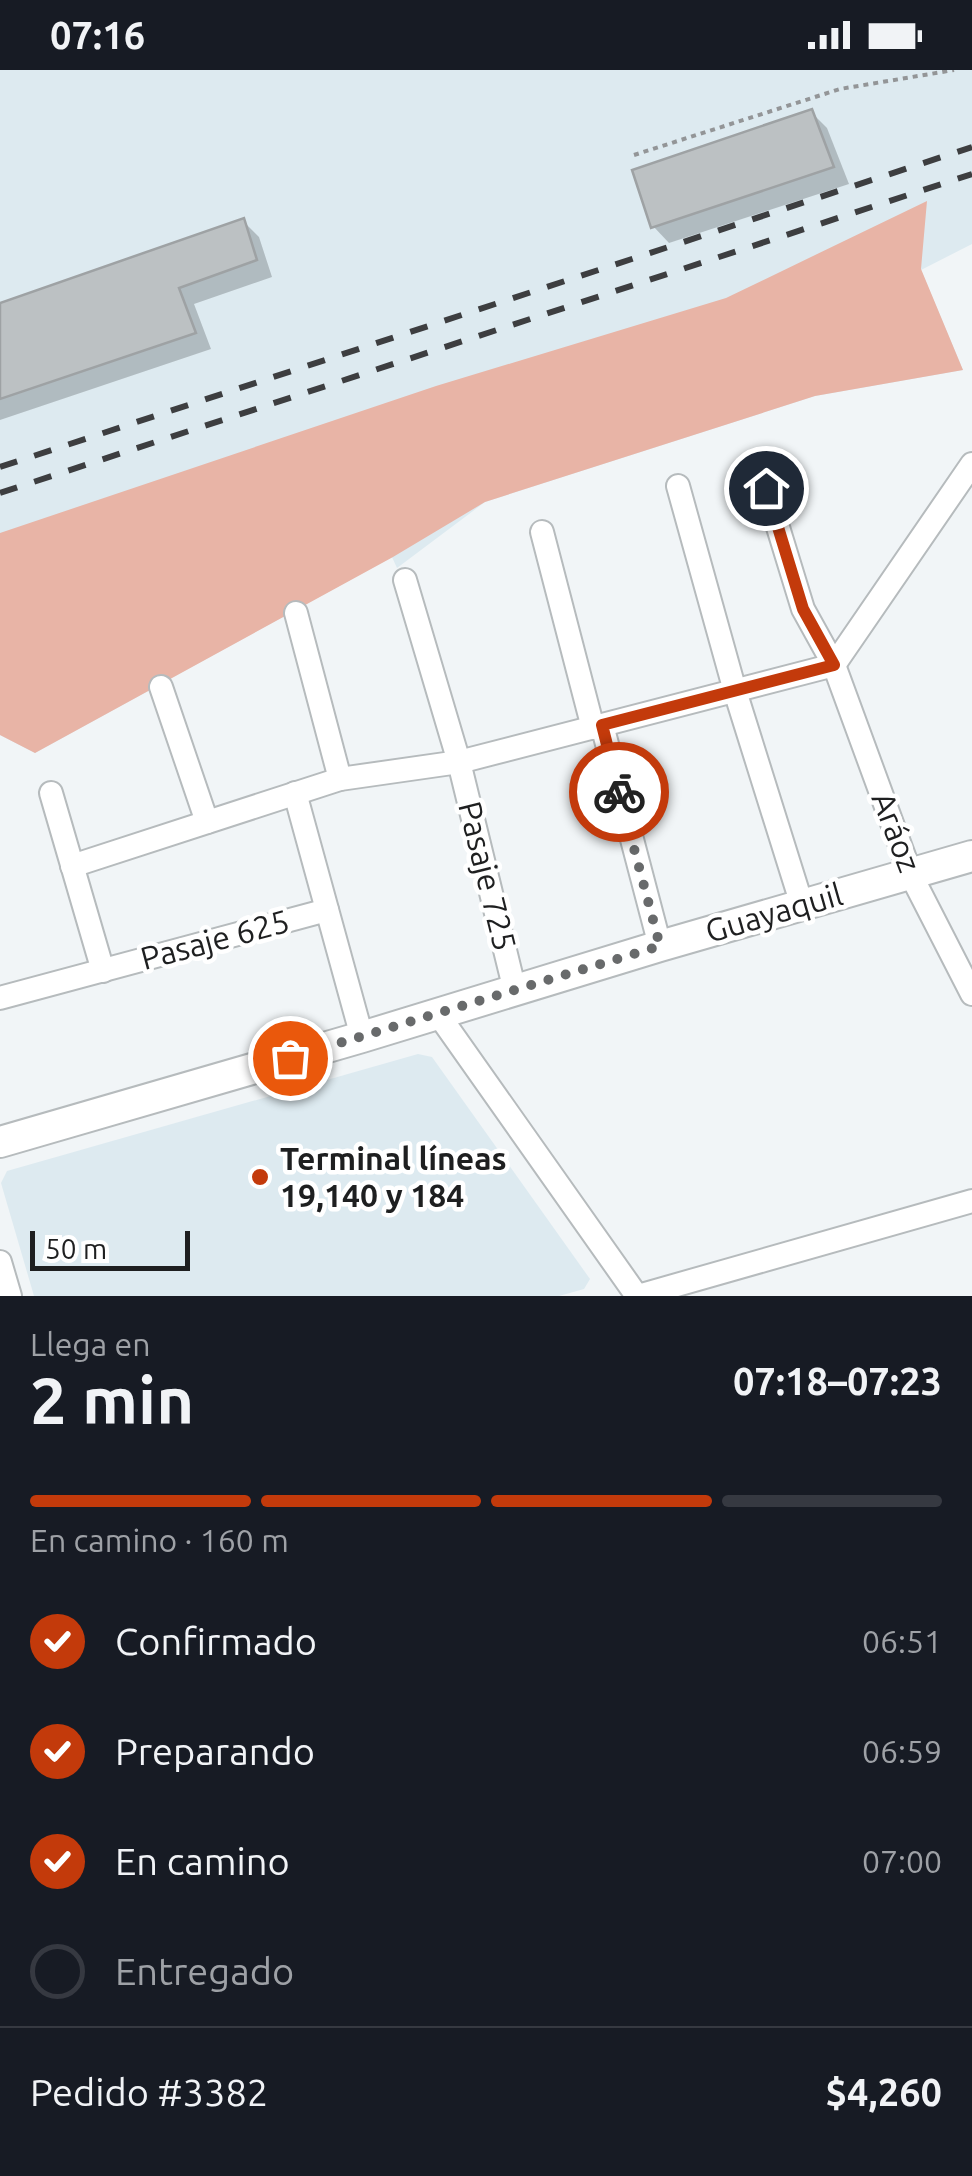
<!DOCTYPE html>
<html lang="es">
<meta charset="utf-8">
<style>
:root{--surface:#171b24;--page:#242831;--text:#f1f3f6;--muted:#9ea1a6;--line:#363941;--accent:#c33a0b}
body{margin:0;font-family:Ubuntu,sans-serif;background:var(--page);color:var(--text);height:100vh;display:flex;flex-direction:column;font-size:38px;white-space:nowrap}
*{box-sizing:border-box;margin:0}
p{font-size:32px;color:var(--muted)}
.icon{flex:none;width:55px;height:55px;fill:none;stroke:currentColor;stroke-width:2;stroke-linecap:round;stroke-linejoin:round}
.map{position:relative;height:1226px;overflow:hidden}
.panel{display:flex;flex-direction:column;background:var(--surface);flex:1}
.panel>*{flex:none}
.scale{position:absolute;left:30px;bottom:25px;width:160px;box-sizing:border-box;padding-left:10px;border:5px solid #1e1f20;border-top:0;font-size:28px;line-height:35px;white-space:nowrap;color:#1e1f20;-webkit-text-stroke:8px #fff;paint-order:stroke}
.pin{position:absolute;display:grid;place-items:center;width:85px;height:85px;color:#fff;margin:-42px;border:5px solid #fff;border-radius:50%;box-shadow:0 2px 10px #0007}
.courier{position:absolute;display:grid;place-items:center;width:100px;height:100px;margin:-50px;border:8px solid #c33a0b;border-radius:50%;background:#fff;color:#222;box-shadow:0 2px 12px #0007}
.summary em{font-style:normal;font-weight:700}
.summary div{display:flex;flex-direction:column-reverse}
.summary{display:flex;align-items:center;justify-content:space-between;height:170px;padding:0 30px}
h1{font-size:65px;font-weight:700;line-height:75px}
.bar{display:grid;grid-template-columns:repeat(4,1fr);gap:15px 10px;align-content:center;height:120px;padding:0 30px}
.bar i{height:12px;border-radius:8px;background:var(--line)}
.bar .active{background:var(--accent)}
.bar p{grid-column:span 4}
.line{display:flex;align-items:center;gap:25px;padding:0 30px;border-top:2px solid var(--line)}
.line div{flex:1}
ol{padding:0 30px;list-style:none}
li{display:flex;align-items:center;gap:30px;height:110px}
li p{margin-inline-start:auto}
li .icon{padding:10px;border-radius:50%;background:var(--accent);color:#fff;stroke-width:4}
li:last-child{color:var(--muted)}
li i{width:55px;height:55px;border:5px solid var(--line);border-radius:50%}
.status{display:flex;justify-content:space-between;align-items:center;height:70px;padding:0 50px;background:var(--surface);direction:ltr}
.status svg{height:28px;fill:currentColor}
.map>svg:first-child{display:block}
.built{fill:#ddeaf0}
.green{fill:#e8b4a6}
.shadow{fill:#0003}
.building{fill:#bcc1c3;stroke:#9ea2a4;stroke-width:2.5}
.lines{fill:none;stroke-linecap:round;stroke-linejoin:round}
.minor-casing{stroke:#b6bbbd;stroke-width:26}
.tertiary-casing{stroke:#b6bbbd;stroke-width:34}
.path{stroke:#939597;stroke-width:4;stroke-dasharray:5 5;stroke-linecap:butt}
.minor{stroke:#fff;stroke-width:22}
.tertiary{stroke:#fff;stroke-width:30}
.rail{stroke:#3d3e40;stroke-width:6;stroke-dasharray:18 18;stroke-linecap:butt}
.done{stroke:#686a6b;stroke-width:10;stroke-dasharray:0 18}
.route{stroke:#c33a0b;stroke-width:12}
.poi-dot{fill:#c33a0b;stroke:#fff;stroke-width:4}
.labels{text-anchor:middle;stroke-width:9;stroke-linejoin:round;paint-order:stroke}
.street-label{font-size:32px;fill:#1e1f20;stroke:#fff}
.poi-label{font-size:32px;font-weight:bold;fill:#1e1f20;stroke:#fff;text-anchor:start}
</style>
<div class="status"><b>07:16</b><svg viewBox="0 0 49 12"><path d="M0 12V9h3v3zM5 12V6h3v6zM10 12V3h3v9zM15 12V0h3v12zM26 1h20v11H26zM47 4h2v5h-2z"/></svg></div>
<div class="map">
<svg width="972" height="1226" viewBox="0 0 972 1226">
<rect width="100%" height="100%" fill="#f1f5f7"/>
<g class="built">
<path d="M0 0H972V174L921 200 963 300 815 326 485 432 397 498 392 487 35 683 0 665Z"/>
<path d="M418 984 432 987 590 1209 584 1219 559 1226H34L1 1113 7 1101Z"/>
</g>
<path class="green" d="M927 131 921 199 963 300 815 326 485 432 393 487 35 683 0 665V463L436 316 726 228Z"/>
<g class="shadow">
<path d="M811 42 827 58 849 114 669 173 653 156Z"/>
<path d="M243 151 259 167 272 207 194 234 211 279 0 350V236Z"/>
</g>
<g class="building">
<path d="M812 39 834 97 651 158 632 100Z"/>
<path d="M244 148 257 190 179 218 196 263 0 329V233Z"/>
</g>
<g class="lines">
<defs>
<g id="minor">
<path d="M678 416 735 621 802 835"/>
<path d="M766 418 803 539 834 595 911 805 972 924"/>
<path d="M542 462 593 658"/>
<path d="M405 510 459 692 515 921"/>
<path d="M296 543 340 709"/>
<path d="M161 617 207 752"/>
<path d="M602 655 660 876"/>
<path d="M51 723 103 901"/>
<path d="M295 723 362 967"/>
<path d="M72 796 340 709 459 692 834 595 972 394"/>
<path d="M0 928 327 840"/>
<path d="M438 944 637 1226"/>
<path d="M0 1192 10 1226"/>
<path d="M638 1226 972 1131"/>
</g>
<path id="tertiary" d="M0 1072 362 967 660 876 972 786"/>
</defs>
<use href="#minor" class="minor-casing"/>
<use href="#tertiary" class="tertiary-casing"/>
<path class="path" d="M634 85 840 19 954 0"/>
<use href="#minor" class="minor"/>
<use href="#tertiary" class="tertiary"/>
<g class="rail">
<path d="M0 397 972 77"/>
<path d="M0 423 972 104"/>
</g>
</g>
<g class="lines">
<path class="done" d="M290 988 660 876 619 722"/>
<path class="route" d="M619 722 602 655 834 595 803 539 766 418"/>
</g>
<circle class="poi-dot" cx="260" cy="1107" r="10"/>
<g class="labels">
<g class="street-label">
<text transform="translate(896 762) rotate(69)" y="11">Aráoz</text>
<text transform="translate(487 806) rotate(76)" y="11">Pasaje 725</text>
<text transform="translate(774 843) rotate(-16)" y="11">Guayaquil</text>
<text transform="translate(215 870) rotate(-15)" y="11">Pasaje 625</text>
</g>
<g class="poi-label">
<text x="280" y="1100">Terminal líneas<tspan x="280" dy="37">19,140 y 184</tspan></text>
</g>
</g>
</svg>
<div class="scale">50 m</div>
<div class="pin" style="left:290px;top:988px;background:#ea580c"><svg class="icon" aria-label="bag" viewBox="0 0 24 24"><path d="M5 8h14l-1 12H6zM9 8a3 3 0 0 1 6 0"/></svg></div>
<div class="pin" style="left:766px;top:418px;background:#1f2937"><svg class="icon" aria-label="home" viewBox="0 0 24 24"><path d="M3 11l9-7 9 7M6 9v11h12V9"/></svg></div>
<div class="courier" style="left:619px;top:722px"><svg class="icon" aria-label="bike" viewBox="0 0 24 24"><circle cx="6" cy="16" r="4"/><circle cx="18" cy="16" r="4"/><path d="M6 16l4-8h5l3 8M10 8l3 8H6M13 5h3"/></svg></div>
</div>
<section class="panel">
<div class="summary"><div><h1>2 min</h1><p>Llega en</p></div><em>07:18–07:23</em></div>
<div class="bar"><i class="active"></i><i class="active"></i><i class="active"></i><i></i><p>En camino · 160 m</p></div>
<ol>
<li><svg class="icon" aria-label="check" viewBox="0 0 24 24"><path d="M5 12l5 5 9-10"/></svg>Confirmado<p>06:51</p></li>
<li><svg class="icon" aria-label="check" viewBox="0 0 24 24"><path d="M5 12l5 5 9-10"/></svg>Preparando<p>06:59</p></li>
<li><svg class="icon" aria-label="check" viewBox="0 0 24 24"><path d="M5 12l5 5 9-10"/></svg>En camino<p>07:00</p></li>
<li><i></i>Entregado</li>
</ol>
<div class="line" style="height:130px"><div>Pedido #3382</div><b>$4,260</b></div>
</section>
